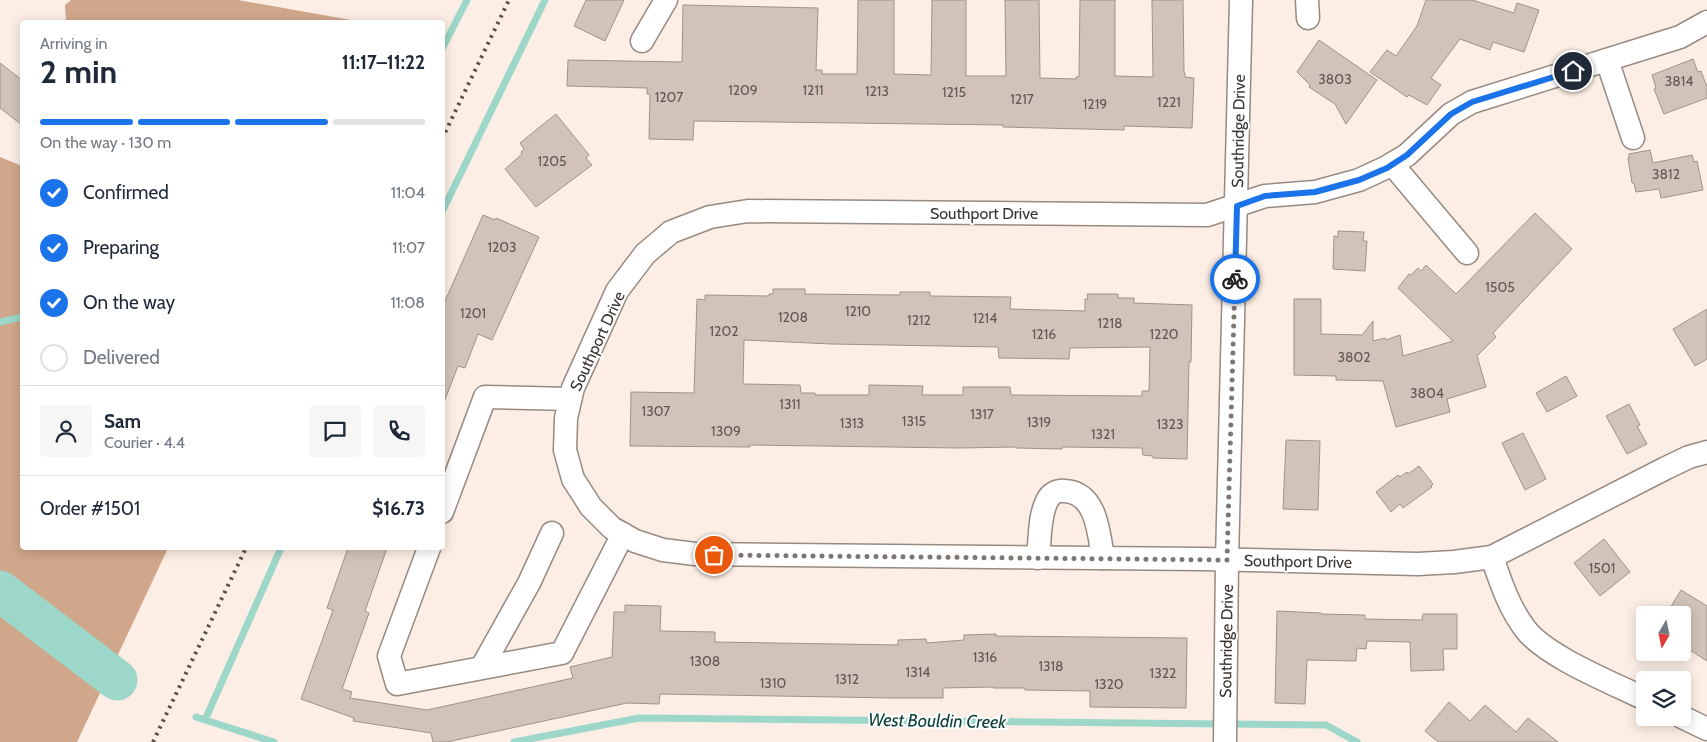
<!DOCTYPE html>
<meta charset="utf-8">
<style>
:root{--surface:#fff;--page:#f6f6f7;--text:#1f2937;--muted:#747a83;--line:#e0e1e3;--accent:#1a73e8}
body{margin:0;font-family:Cabin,sans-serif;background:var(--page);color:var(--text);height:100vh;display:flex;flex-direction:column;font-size:19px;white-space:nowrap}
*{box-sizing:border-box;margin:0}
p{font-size:16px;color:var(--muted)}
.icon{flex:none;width:28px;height:28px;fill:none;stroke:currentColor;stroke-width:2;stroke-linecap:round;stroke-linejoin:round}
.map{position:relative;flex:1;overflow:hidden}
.details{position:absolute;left:20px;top:20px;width:425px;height:530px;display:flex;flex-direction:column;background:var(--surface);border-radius:5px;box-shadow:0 2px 12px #0003}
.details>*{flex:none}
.needle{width:32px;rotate:189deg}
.buttons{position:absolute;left:1636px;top:606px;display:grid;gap:10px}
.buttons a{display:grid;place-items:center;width:55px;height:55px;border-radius:5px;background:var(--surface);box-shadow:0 2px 12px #0003;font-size:25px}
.pin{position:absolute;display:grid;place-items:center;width:42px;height:42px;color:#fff;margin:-21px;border:2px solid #fff;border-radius:50%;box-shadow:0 1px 5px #0007}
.courier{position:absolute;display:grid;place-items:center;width:50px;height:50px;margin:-25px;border:4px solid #1a73e8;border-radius:50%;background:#fff;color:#222;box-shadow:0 1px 6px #0007}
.overview em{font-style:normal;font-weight:800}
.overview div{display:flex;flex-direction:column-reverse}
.overview{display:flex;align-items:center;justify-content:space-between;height:85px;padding:0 20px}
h1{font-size:32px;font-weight:800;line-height:38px}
.bar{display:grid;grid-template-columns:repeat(4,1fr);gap:8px 5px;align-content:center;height:60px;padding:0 20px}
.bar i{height:6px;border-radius:4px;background:var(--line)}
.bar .selected{background:var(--accent)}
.bar p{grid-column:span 4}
.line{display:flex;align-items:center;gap:12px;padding:0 20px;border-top:1px solid var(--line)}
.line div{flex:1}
.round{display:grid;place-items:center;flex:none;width:52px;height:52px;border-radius:5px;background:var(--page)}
ol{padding:0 20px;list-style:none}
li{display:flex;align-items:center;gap:15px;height:55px}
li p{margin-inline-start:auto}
li .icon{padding:5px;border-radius:50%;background:var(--accent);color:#fff;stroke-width:4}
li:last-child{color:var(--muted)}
li i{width:28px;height:28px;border:2px solid var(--line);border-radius:50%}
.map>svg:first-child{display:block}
.forest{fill:#d0a78a}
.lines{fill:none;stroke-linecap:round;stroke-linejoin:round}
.stream{stroke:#9cd7c9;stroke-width:7}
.river{stroke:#9cd7c9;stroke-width:41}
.building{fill:#d1c3b9;stroke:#9f9289;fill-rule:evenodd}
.minor-casing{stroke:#978a81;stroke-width:25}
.minor{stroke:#fff;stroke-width:22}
.rail{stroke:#56504b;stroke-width:4;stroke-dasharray:2.5 5;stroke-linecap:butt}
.done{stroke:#7e7670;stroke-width:5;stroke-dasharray:0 9}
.route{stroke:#1a73e8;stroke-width:6}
.labels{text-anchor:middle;stroke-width:4;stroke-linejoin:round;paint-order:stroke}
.number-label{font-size:14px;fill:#605853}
.street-label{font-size:16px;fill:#3a3531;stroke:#fefefe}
.water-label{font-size:18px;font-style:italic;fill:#0b4037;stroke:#fefefe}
</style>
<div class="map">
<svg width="1707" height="742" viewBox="0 0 1707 742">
<rect width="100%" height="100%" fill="#fceee4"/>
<g class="forest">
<path d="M71 0H238L362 22H66L65 5Z"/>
<path d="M0 157 22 166V548H168L77 742H0Z"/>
</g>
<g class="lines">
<g class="stream">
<path d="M442 49 467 0"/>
<path d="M442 212 545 0"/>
<path d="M0 322 22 317"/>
<path d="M196 717 274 742"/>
<path d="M205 720 281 548"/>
<path d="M514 742 639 718 1326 725 1357 742"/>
</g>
<path class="river" d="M0 591 117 680"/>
</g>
<g class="building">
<path d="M586 0H624L605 41 574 26Z"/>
<path d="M858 0H894V74L931 75 932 0H966V76H1006L1005 0H1039L1040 78 1076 79V77H1079L1080 0H1115V76L1153 77 1152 0H1183L1184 73H1185V77L1194 78 1192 128 1124 126V130L1003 127V125L694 121 693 140 649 139 650 94H647V88L567 86 568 60 682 62 683 5 818 8 816 70H822V74H857Z"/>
<path d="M1426 0H1472L1514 13 1517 3 1539 10 1524 52 1493 42 1490 50 1460 39 1431 78 1441 85 1427 105 1409 95 1407 97 1370 72 1387 50 1396 56 1417 26Z"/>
<path d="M1319 40 1377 80 1346 124 1335 104 1309 87 1310 85 1297 72Z"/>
<path d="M1693 59 1698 72 1701 71 1707 87V98L1664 114 1654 89 1656 88 1652 75Z"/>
<path d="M0 63 22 80V125L0 108Z"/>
<path d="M556 114 589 155 586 158 592 165 536 207 505 169 522 154 521 152 524 149 520 143Z"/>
<path d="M1650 150 1653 163 1692 155 1694 162 1697 161 1703 190 1661 198 1659 189 1636 192 1634 183H1632L1628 158H1629V154Z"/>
<path d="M1535 213 1572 249 1493 333 1496 337 1477 356 1486 387 1447 399 1450 412 1396 427 1383 381 1336 380V376L1294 375V299H1321V334L1362 335 1373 321V341L1385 338 1386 340 1400 335 1403 356 1453 341 1398 288 1409 274 1411 275 1418 268 1421 271 1426 265 1456 294Z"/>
<path d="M483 215 495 220 496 218 539 237 492 340 478 334 465 368 458 366 444 402H442V308Z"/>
<path d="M1338 231 1364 232 1363 241H1367L1365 271 1333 269 1334 236 1338 237Z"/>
<path d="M773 289H805V294L900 295V292H930V296L1011 297 1010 309 1085 311V299H1088L1087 294H1118V298H1134V303L1192 305 1191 362H1189L1187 459 1153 458V456L1143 455 1142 448 1062 447V449L1016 448V447L958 448 750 445V447L630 446 631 392 694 393 697 299 705 300V295L769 296V294H773ZM744 340 832 344 998 347 999 358 1069 359 1070 348 1150 347 1149 391H1142V396L1011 395 1010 387H963V395H922L923 386 869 385V395H815V393H801L800 385 743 384Z"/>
<path d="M1707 309V359L1695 366 1673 329Z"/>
<path d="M1566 376 1577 396 1547 412 1536 393Z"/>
<path d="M1629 404 1640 425 1637 426 1647 444 1627 454 1606 416Z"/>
<path d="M1523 433 1546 479 1525 490 1502 443Z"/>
<path d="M1286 440 1320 441 1318 510 1283 509Z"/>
<path d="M1419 466 1433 484 1431 486 1432 487 1403 508 1400 504 1391 512 1376 492 1398 475 1400 477 1407 472 1408 474Z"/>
<path d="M1604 539 1630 572 1600 596 1574 563Z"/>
<path d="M348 548H387L365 611 369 613 342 689 352 692 350 698 427 710 573 678 570 667 612 657 614 612H625V605L661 606 660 631 715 632V642L898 645V640L926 639 927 643 964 640V635L996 634V636L1187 638 1186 708 1090 707V691L1025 690V688H993V687L943 688V698H893L660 694 659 704 627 703 447 742H433L431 733 353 721 354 718 301 699 333 610 327 608Z"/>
<path d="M1681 590 1707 606V661L1682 645V615H1666Z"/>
<path d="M1277 611 1321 613V614L1365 615V619L1422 620 1423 614H1457V649H1443L1444 670 1411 671 1410 642 1367 641 1366 649 1357 648 1356 661 1307 660 1305 704 1275 703Z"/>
<path d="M1449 702 1470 721 1485 705 1516 732 1528 718 1558 742H1438L1425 731Z"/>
</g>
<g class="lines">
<defs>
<g id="minor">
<path d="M1307 0 1308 18"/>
<path d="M1707 22 1680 37 1472 102 1451 114 1407 155 1387 167 1359 180 1315 192 1265 196 1207 215 748 211 710 217 671 232 645 254 617 291 573 388 566 418 565 450 573 479 591 507 612 528 635 541 663 550 695 554 1202 559 1418 564 1454 562 1492 557 1666 468 1689 457 1707 452"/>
<path d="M642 41 666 0"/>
<path d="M1607 60 1633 138"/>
<path d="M1392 164 1467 253"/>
<path d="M442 512 485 397 570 399"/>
<path d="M429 548 389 656 397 684 562 653 623 534"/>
<path d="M1492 557C1501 583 1509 608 1526 630 1547 657 1613 683 1645 699"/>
<path d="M1038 558C1040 541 1039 516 1047 501 1050 494 1057 490 1065 491 1097 493 1099 534 1103 558"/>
<path d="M482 667 529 583 552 533"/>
<path d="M1682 717 1707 729"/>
<path d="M1225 742 1227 560 1241 0"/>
</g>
</defs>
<use href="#minor" class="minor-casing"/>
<use href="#minor" class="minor"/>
<g class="rail">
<path d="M442 139 509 0"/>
<path d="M153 742 246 548"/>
</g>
</g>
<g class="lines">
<path class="done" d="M714 555 1227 560 1235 279"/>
<path class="route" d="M1235 279 1237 206 1265 196 1315 192 1359 180 1387 168 1407 155 1451 114 1472 102 1573 71"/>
</g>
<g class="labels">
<g class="number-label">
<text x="1335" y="84">3803</text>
<text x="1679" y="86">3814</text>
<text x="743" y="95">1209</text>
<text x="813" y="95">1211</text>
<text x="877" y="96">1213</text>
<text x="954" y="97">1215</text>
<text x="669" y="102">1207</text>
<text x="1022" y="104">1217</text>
<text x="1169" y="107">1221</text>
<text x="1095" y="109">1219</text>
<text x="552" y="166">1205</text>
<text x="1666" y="179">3812</text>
<text x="502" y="252">1203</text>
<text x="1500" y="292">1505</text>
<text x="858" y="316">1210</text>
<text x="473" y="318">1201</text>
<text x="793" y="322">1208</text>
<text x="985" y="323">1214</text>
<text x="919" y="325">1212</text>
<text x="1110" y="328">1218</text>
<text x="724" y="336">1202</text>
<text x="1044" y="339">1216</text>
<text x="1164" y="339">1220</text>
<text x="1354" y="362">3802</text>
<text x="1427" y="398">3804</text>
<text x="790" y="409">1311</text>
<text x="656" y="416">1307</text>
<text x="982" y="419">1317</text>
<text x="914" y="426">1315</text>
<text x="1039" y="427">1319</text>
<text x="852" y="428">1313</text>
<text x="1170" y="429">1323</text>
<text x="726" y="436">1309</text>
<text x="1103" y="439">1321</text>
<text x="1602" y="573">1501</text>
<text x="985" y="662">1316</text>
<text x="705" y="666">1308</text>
<text x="1051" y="671">1318</text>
<text x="918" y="677">1314</text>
<text x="1163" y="678">1322</text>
<text x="847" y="684">1312</text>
<text x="773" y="688">1310</text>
<text x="1109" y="689">1320</text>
</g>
<g class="street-label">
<text transform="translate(1238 131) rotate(-89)" y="6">Southridge Drive</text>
<text x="984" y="219">Southport Drive</text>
<text transform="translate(597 341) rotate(-65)" y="6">Southport Drive</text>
<text transform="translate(1298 561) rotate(1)" y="6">Southport Drive</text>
<text transform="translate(1226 641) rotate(-89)" y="6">Southridge Drive</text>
</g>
<g class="water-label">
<text transform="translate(937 721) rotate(1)" y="6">West Bouldin Creek</text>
</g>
</g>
</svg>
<div class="buttons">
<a><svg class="needle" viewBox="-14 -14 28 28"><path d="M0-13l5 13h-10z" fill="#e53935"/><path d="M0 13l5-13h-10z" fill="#747a83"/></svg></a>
<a><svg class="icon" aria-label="layers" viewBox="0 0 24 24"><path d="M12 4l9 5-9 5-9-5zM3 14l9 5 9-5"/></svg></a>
</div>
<div class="pin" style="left:714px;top:555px;background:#ea580c"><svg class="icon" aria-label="bag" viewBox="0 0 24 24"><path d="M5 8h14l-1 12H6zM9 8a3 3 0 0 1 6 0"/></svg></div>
<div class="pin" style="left:1573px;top:71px;background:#1f2937"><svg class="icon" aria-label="home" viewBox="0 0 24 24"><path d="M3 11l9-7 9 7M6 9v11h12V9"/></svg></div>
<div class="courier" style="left:1235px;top:279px"><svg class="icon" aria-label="bike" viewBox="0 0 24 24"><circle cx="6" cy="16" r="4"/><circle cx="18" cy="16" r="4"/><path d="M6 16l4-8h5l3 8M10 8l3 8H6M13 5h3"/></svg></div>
<section class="details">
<div class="overview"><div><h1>2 min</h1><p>Arriving in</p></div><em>11:17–11:22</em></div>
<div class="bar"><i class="selected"></i><i class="selected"></i><i class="selected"></i><i></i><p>On the way · 130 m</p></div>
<ol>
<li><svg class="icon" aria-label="check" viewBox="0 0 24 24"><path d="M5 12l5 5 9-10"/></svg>Confirmed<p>11:04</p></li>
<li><svg class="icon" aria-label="check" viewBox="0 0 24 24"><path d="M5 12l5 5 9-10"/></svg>Preparing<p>11:07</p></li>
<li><svg class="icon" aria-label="check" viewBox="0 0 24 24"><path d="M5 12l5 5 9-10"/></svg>On the way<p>11:08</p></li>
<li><i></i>Delivered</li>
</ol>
<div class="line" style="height:90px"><a class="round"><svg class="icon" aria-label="person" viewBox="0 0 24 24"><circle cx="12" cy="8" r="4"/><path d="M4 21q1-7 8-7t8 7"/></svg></a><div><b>Sam</b><p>Courier · 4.4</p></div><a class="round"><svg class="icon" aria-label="chat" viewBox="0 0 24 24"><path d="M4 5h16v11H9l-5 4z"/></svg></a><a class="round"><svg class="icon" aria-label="phone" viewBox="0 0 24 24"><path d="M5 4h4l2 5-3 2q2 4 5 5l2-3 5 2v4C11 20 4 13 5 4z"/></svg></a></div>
<div class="line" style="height:65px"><div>Order #1501</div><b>$16.73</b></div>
</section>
</div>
